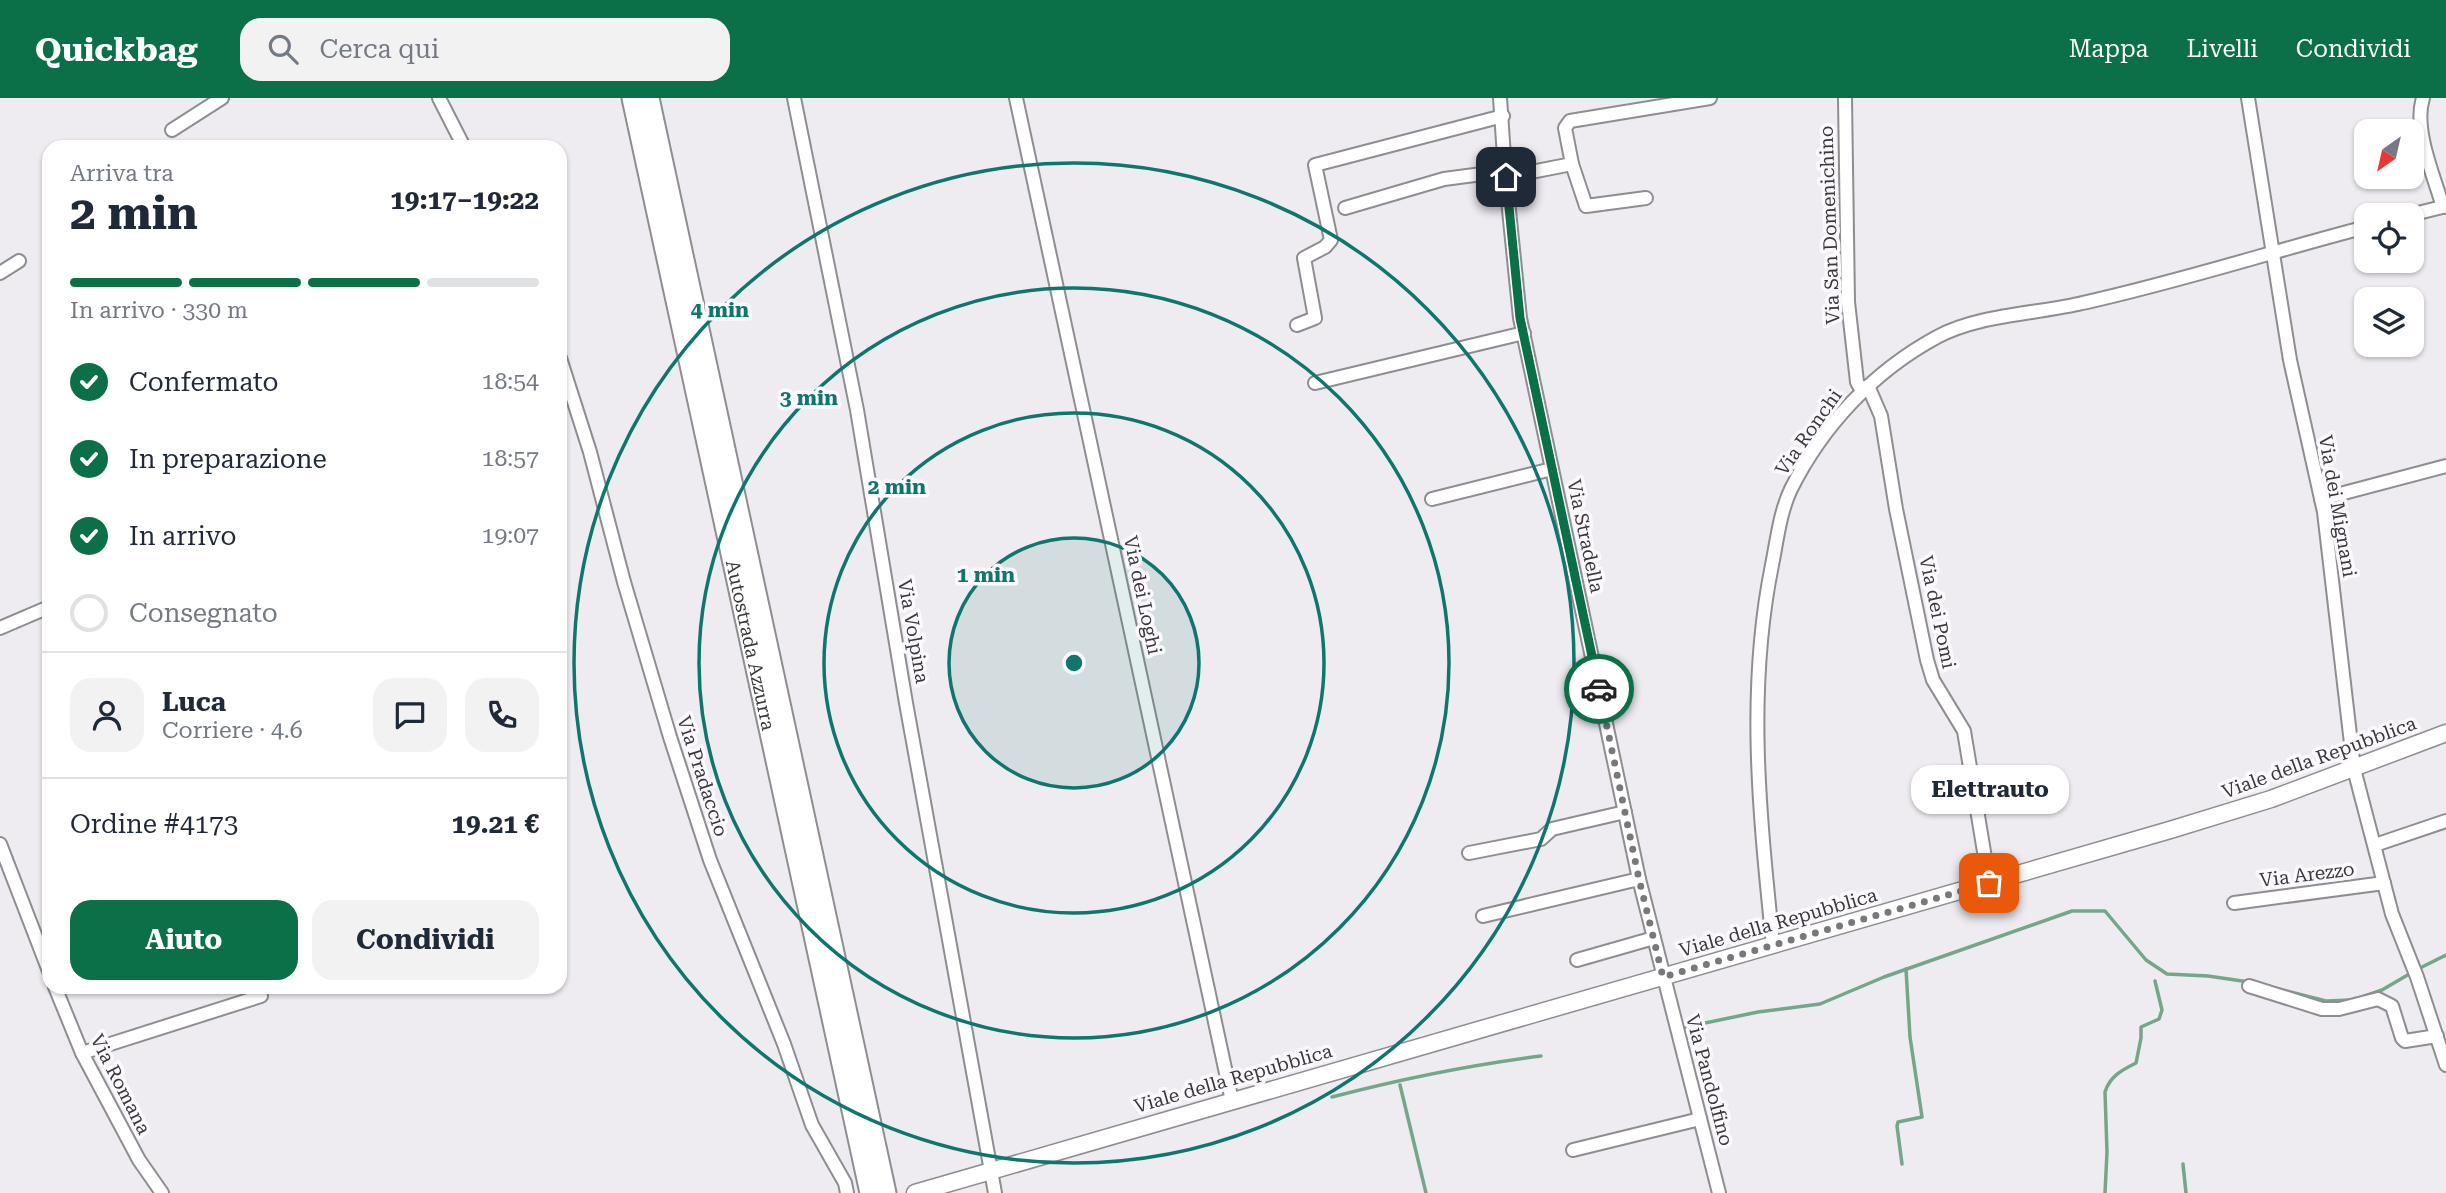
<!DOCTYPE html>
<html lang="it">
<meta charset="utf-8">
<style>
:root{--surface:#fff;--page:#f2f2f3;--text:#1f2937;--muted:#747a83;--line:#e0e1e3;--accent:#0b7047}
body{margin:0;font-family:"Roboto Serif",serif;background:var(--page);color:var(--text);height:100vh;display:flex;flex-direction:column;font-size:26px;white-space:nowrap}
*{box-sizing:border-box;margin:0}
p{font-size:23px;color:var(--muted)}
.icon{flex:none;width:38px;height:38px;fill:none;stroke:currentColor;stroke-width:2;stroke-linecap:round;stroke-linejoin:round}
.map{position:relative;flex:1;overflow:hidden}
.side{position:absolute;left:42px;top:42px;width:525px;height:854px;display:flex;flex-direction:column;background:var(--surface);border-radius:21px;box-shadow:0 2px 5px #0004}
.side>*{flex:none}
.needle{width:46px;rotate:214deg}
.fabs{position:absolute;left:2354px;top:21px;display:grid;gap:14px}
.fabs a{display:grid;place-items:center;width:70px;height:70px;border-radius:14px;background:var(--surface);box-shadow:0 2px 5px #0004;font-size:35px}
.pin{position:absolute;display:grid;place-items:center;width:60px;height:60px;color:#fff;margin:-30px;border-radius:14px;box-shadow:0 4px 10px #0006}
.courier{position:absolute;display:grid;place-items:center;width:70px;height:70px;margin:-35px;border:5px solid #0b7047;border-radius:50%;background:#fff;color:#222;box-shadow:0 2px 9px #0007}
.bubble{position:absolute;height:49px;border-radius:21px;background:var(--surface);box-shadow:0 2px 5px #0004;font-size:23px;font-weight:700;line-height:49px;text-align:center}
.overview em{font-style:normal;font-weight:700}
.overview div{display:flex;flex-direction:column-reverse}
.overview{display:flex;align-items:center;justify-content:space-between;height:119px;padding:0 28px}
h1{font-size:46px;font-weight:700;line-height:52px}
.bar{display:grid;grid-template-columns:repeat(4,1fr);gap:10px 7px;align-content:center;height:84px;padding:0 28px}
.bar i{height:9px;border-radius:5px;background:var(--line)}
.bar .active{background:var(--accent)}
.bar p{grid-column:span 4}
.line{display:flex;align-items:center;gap:18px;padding:0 28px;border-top:2px solid var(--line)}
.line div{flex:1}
.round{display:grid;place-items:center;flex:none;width:74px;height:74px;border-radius:21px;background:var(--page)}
ol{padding:0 28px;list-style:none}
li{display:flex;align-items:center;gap:21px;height:77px}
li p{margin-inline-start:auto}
li .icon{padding:7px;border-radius:50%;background:var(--accent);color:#fff;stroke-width:4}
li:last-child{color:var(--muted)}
li i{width:38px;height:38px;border:4px solid var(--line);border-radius:50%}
.button{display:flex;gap:14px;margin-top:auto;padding:14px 28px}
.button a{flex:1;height:80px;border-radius:21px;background:var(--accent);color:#fff;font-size:28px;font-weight:700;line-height:80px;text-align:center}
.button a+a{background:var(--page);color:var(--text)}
header{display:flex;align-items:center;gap:42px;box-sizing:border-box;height:98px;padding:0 35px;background:var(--accent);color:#fff}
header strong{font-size:33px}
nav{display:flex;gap:38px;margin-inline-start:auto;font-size:24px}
.search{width:490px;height:63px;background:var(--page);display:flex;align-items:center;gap:18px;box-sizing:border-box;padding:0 24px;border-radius:21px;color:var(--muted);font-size:26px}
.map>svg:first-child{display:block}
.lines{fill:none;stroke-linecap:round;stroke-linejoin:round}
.stream{stroke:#75a68a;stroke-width:3.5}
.minor-casing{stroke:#8f8d91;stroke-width:16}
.major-casing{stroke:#8f8d91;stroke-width:19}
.highway-casing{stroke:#8f8d91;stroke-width:23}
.minor{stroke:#fff;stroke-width:12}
.major{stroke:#fff;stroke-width:16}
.highway{stroke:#fff;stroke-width:19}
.done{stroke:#78777a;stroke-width:7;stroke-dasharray:0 12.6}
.route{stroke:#0b7047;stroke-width:9}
.ring{fill:none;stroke:#0f766e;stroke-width:3.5}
.labels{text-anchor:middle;stroke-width:7;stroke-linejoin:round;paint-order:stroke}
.street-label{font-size:19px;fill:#39383a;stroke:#fcf9fe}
.centre{fill:#0f766e;stroke:#fcf9fe;stroke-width:3.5}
.ring-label{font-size:21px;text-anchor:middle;font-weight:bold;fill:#0f766e;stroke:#fcf9fe;stroke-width:7;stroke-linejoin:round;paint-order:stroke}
</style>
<header>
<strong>Quickbag</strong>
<div class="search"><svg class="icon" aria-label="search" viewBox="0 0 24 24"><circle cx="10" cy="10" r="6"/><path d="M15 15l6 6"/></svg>Cerca qui</div>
<nav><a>Mappa</a><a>Livelli</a><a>Condividi</a></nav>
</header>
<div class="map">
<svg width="2446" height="1095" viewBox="0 0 2446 1095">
<rect width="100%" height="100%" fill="#eeecf1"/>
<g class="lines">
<g class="stream">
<path d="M2418 871 2446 857"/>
<path d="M2260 886 2326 903 2351 902"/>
<path d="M2362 899 2382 892 2411 875"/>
<path d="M1681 930 1758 914 1820 906 1884 879 2072 813H2105L2146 862 2167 876 2208 878 2249 884"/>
<path d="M1400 987 1426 1095"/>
<path d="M1332 999C1401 981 1470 967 1541 958"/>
<path d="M1902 1066 1897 1028 1898 1024 1922 1019 1910 939 1906 871"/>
<path d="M2183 1066 2186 1095"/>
<path d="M2105 1095 2107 1054 2105 994C2110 978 2122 972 2136 965L2141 940V929L2159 921 2162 912 2155 883"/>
</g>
<defs>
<g id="minor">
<path d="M439 0 464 49"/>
<path d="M794 0 857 312 906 605 995 1095"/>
<path d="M1016 0 1232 1003"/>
<path d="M1500 0 1505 73 1520 220 1639 781 1719 1095"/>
<path d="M1845 0 1848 204 1857 284 1862 293"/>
<path d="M2248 0 2290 262 2324 414 2354 671 2392 816 2417 879 2446 967"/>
<path d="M2423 0C2413 31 2434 78 2443 109"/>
<path d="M172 32 222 0"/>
<path d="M1572 66 1586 108 1646 100"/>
<path d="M1506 79 1572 66 1565 30 1570 23 1710 0"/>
<path d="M1345 110 1444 81 1505 73"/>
<path d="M2410 117 2446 108"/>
<path d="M0 175 19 163"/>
<path d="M1297 227 1315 220 1304 160 1325 149 1331 142 1315 67 1503 18"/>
<path d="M560 260 590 354 624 484 670 639 710 762 784 946 812 1027 845 1085 847 1095"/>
<path d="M1315 285 1524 235"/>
<path d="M1868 288 1881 318 1896 411 1927 562 1933 582 1964 633 1989 784"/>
<path d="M1432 401 1552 371"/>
<path d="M2321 401 2446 368"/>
<path d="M0 530 49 509"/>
<path d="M0 746 49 873"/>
<path d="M2375 747 2446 723"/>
<path d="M1469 755 1541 741 1552 731 1625 714"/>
<path d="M2234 805 2384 785"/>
<path d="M1483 818 1639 781"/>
<path d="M1773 847C1760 719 1746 595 1772 467 1777 442 1780 414 1791 391 1823 327 1874 273 1937 239 1977 217 2034 216 2078 206 2175 185 2270 154 2366 129"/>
<path d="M1577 862 1654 840"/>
<path d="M2249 888 2322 911H2339L2378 901 2392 908 2402 940 2405 943 2437 938"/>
<path d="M55 889 82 955 139 1062 162 1095"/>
<path d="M82 955 261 898"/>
<path d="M1573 1052 1700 1021"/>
</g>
<path id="major" d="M915 1095 2170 732 2271 701 2446 635"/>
<g id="highway">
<path id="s1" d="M632 0 870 1095"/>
<path d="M649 0 886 1095"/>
</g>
</defs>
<use href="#minor" class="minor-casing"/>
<use href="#major" class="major-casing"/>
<use href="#highway" class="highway-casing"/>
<use href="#minor" class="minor"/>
<use href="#major" class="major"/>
<use href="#highway" class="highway"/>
</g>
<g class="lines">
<path class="done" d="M1599 591 1639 781 1663 879 1989 785"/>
<path class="route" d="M1506 79 1520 220 1599 591"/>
</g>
<circle cx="1074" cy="565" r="125" fill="#0f766e" fill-opacity=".12"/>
<g class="ring">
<circle cx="1074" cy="565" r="125"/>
<circle cx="1074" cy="565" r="250"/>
<circle cx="1074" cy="565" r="375"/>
<circle cx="1074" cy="565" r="500"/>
</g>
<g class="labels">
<g class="street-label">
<text transform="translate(1829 127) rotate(-92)" y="7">Via San Domenichino</text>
<text transform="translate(1808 334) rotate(-55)" y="7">Via Ronchi</text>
<text transform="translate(2338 408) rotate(80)" y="7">Via dei Mignani</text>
<text transform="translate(1586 438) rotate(78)" y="7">Via Stradella</text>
<text transform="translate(1143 497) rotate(78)" y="7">Via dei Loghi</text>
<text transform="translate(1938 514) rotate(78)" y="7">Via dei Pomi</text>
<text transform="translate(914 533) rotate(80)" y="7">Via Volpina</text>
<text dy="7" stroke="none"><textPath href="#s1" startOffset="560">Autostrada Azzurra</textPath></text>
<text transform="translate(2319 659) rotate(-20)" y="7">Viale della Repubblica</text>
<text transform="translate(703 678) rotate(72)" y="7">Via Pradaccio</text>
<text transform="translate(2307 776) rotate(-7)" y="7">Via Arezzo</text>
<text transform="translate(1778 824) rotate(-16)" y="7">Viale della Repubblica</text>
<text transform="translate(1233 980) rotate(-16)" y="7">Viale della Repubblica</text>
<text transform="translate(1710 982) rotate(75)" y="7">Via Pandolfino</text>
<text transform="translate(121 986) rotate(63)" y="7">Via Romana</text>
</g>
</g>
<circle cx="1074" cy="565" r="10" class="centre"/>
<g class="ring-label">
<text x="720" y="219">4 min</text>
<text x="809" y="307">3 min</text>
<text x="897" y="396">2 min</text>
<text x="986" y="484">1 min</text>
</g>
</svg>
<div class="fabs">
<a><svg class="needle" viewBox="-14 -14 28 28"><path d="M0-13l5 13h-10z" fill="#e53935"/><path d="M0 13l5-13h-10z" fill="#747a83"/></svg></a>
<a><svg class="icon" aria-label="locate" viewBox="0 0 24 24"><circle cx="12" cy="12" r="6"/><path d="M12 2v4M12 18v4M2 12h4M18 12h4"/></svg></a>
<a><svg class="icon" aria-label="layers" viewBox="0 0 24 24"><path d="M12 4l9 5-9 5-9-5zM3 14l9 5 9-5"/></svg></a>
</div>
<div class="pin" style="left:1989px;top:785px;background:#ea580c"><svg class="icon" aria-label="bag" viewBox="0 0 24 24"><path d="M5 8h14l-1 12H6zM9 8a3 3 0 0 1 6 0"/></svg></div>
<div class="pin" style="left:1506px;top:79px;background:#1f2937"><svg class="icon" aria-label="home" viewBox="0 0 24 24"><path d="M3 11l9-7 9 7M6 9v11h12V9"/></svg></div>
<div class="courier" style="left:1599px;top:591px"><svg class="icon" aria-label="car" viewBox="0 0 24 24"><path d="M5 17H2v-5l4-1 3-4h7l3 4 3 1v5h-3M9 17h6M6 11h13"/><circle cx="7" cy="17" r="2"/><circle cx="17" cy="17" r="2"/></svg></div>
<div class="bubble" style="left:1911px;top:667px;width:158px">Elettrauto</div>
<section class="side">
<div class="overview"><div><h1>2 min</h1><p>Arriva tra</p></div><em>19:17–19:22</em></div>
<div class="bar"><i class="active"></i><i class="active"></i><i class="active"></i><i></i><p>In arrivo · 330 m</p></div>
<ol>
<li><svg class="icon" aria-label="check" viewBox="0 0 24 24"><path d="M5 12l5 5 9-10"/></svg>Confermato<p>18:54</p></li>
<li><svg class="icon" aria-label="check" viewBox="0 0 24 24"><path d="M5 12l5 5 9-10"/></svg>In preparazione<p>18:57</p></li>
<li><svg class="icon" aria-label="check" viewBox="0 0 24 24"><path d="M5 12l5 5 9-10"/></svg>In arrivo<p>19:07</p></li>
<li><i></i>Consegnato</li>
</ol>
<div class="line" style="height:126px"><a class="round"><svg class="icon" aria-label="person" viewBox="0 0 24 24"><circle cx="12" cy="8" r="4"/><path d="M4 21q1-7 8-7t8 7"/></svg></a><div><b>Luca</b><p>Corriere · 4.6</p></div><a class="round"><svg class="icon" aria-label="chat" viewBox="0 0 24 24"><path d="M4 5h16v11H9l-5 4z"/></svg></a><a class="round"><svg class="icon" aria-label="phone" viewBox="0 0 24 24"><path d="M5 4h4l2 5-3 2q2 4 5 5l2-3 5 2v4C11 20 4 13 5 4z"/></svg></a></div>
<div class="line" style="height:91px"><div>Ordine #4173</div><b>19.21 €</b></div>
<div class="button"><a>Aiuto</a><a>Condividi</a></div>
</section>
</div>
